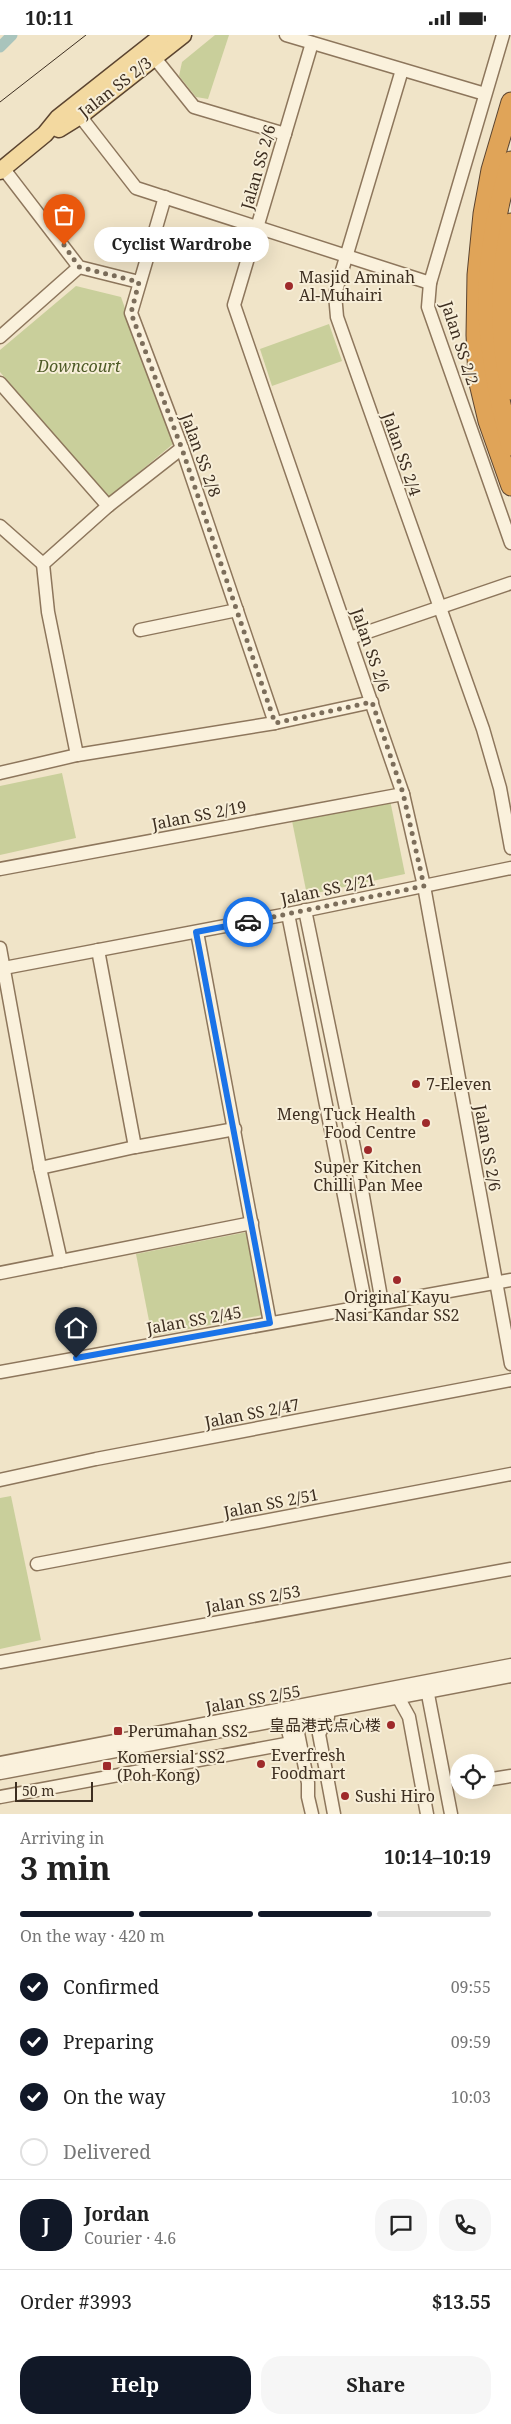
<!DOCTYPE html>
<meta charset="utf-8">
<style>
:root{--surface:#fff;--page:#f6f6f6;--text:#222;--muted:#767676;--line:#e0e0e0;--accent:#111827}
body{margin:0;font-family:"Noto Serif","Noto Sans SC",serif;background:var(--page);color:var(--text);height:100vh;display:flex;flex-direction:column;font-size:19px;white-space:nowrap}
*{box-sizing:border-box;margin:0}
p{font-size:16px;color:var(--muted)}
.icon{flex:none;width:28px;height:28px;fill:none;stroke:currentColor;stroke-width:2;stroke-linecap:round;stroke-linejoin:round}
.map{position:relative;height:1779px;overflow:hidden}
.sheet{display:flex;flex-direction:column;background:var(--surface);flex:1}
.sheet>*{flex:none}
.fabs{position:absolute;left:450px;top:1719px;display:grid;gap:10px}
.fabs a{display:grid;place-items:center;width:45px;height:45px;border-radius:50%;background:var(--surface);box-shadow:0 5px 20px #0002;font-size:25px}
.scale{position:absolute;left:15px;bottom:12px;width:78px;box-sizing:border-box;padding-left:5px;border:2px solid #3d2e20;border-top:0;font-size:14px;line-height:18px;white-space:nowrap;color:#3d2e20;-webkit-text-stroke:4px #f7eed8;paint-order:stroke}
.pin{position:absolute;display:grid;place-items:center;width:42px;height:42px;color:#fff;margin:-51px -21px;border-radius:50% 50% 50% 0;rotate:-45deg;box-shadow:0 0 5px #0007}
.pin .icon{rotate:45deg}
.courier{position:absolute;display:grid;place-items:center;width:50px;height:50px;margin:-25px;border:4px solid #1a73e8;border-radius:50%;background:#fff;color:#222;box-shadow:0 1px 6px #0007}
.bubble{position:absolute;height:35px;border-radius:18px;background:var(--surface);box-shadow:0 5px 20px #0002;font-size:16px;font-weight:700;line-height:35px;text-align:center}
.head em{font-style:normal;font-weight:700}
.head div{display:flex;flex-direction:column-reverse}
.head{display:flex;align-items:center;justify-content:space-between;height:85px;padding:0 20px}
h1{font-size:32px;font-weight:700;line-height:38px}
.bar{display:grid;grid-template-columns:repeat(4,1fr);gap:8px 5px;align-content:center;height:60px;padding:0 20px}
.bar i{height:6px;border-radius:4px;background:var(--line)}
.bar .current{background:var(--accent)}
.bar p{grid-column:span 4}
.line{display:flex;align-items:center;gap:12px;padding:0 20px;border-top:1px solid var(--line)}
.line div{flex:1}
.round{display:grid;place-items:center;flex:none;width:52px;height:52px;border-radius:20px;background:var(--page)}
ol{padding:0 20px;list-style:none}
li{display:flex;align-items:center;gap:15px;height:55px}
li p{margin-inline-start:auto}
li .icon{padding:5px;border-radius:50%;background:var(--accent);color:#fff;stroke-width:4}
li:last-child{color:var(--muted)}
li i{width:28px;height:28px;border:2px solid var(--line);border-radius:50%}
.action{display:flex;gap:10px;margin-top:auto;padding:10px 20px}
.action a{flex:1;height:58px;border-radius:20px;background:var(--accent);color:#fff;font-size:20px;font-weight:700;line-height:58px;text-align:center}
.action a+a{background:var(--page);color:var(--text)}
.status{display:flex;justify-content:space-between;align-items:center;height:35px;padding:0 25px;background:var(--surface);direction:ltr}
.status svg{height:14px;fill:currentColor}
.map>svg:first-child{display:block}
.green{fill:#c9cf9b}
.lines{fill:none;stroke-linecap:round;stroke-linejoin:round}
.canal{stroke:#a9c4bc;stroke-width:11}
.minor-casing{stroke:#8d765c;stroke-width:15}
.major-casing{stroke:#5b4430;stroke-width:19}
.highway-casing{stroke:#5b4430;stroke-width:21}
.minor{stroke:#faf1dc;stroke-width:12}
.major{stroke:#f3d9a0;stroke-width:16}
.highway{stroke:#e0a458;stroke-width:19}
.tram{stroke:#3d2e20;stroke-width:1}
.done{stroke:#7c6e5b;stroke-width:5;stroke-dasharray:0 9}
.route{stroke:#1a73e8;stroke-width:6}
.poi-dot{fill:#9e2a2b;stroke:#f7eed8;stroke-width:2}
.labels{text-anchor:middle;stroke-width:4;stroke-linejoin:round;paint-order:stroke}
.street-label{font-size:16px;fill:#3d2e20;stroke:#f7eed8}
.poi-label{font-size:16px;fill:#3d2e20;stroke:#f7eed8;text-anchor:start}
.park-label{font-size:16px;font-style:italic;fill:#4d5a26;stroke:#f7eed8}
</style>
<div class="status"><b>10:11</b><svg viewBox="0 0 49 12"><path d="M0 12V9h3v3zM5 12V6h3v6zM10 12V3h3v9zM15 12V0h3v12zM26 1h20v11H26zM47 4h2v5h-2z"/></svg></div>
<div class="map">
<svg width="511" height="1779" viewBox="0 0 511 1779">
<rect width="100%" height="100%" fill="#f0e4c8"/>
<g class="green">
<path d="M215 0H229L208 64 196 62 179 41 182 27Z"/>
<path d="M76 251 121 262 173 409 108 463 0 337V315Z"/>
<path d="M329 289 342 326 272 351 260 314Z"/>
<path d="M62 738 76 803 0 820V751Z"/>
<path d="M390 765 405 839 307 860 292 786Z"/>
<path d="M247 1197 263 1280 152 1301 136 1219Z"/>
<path d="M11 1461 41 1605 0 1614V1463Z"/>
</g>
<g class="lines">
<path class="canal" d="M0 12 12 0"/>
<defs>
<g id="minor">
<path d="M286 0 485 59"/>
<path d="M503 0 430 248 428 272 511 508"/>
<path d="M312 8 234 270 403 759 424 851 511 1329"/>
<path d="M154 22 194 72 285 99"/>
<path d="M402 35 335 259 337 282 483 694 500 753 511 813"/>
<path d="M80 81 136 153 430 248"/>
<path d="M3 133 79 232 139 247"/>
<path d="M165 162 131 278 182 413 275 688"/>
<path d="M0 302 79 232"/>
<path d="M0 348 108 471"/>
<path d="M0 491 43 529"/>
<path d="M140 595 237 575"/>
<path d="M350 603 511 548"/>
<path d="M77 720 48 577 43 529 108 471 182 413"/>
<path d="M0 738 77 720 275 688 372 667"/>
<path d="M0 834 403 759"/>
<path d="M305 875 357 1127 382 1268"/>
<path d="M288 879 366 1271"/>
<path d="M197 897 270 1288"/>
<path d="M0 913 40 1133 61 1226"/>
<path d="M98 915 135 1112"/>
<path d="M4 933 288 879 511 833"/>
<path d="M40 1133 135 1112 235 1094"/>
<path d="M0 1238 252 1188"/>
<path d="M0 1337 511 1245"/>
<path d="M0 1445 96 1424 511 1345"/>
<path d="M37 1529 511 1439"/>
<path d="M0 1627 511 1534"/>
<path d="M426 1649 451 1779"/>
<path d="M398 1662 409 1682 427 1779"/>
<path d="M293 1673 308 1748V1762L312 1779"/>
<path d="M283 1676 293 1715"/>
<path d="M327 1676 328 1682 319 1699 334 1779"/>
<path d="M0 1728 511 1630"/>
<path d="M0 1738 511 1641"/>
<path d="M486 1745 511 1741"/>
<path d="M0 1762 291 1708"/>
</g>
<g id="major">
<path d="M59 94 80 81 183 0"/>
<path d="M0 136 45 99 58 83 163 0"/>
</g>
<g id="highway">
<path d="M511 67 491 135 483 179 477 240 476 300 478 344 488 386 511 451"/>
<path d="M511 126C495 178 484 240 489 295 493 335 501 373 511 411"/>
<path d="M511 188C499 241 498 302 511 355"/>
</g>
</defs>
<use href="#minor" class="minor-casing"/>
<use href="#major" class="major-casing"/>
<use href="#highway" class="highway-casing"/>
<use href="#minor" class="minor"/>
<use href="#major" class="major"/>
<use href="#highway" class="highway"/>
<path class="tram" d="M0 67 86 0"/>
</g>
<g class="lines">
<path class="done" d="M64 210 79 232 139 247 131 278 182 414 275 688 372 667 403 758 424 851 248 887"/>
<path class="route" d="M76 1323 270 1288 196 897 248 887"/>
</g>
<g class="poi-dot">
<circle cx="289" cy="251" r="5"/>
<circle cx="416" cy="1049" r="5"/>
<circle cx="426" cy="1088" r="5"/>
<circle cx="368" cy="1115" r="5"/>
<circle cx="397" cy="1245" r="5"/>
<circle cx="391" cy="1690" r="5"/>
<rect x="113" y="1691" width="10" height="10" rx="2.5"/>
<circle cx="261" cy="1729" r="5"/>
<rect x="102" y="1726" width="10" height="10" rx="2.5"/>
<circle cx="345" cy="1761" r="5"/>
</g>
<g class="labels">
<g class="street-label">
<text transform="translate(115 52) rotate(-38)" y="6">Jalan SS 2/3</text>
<text transform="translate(258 132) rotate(-74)" y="6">Jalan SS 2/6</text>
<text transform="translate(460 308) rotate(72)" y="6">Jalan SS 2/2</text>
<text transform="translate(402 419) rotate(71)" y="6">Jalan SS 2/4</text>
<text transform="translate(201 420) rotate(70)" y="6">Jalan SS 2/8</text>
<text transform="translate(371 615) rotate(71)" y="6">Jalan SS 2/6</text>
<text transform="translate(199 780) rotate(-11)" y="6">Jalan SS 2/19</text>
<text transform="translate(328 854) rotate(-12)" y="6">Jalan SS 2/21</text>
<text transform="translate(488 1113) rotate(80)" y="6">Jalan SS 2/6</text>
<text transform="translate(194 1285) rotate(-10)" y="6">Jalan SS 2/45</text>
<text transform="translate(252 1378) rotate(-11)" y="6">Jalan SS 2/47</text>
<text transform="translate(271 1468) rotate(-11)" y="6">Jalan SS 2/51</text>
<text transform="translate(253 1564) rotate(-10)" y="6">Jalan SS 2/53</text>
<text transform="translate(253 1664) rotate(-10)" y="6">Jalan SS 2/55</text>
</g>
<g class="poi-label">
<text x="299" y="248">Masjid Aminah<tspan x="299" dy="18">Al-Muhairi</tspan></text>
<text x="426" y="1055">7-Eleven</text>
<text x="416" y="1085" text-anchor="end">Meng Tuck Health<tspan x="416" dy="18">Food Centre</tspan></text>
<text x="368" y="1138" text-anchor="middle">Super Kitchen<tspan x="368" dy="18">Chilli Pan Mee</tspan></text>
<text x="397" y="1268" text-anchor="middle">Original Kayu<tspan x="397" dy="18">Nasi Kandar SS2</tspan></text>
<text x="381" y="1696" text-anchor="end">皇品港式点心楼</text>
<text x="128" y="1702">Perumahan SS2</text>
<text x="271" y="1726">Everfresh<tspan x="271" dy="18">Foodmart</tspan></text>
<text x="117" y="1728">Komersial SS2<tspan x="117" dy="18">(Poh Kong)</tspan></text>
<text x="355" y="1767">Sushi Hiro</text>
</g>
<g class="park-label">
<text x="79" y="337">Downcourt</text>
</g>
</g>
</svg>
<div class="fabs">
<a><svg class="icon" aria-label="locate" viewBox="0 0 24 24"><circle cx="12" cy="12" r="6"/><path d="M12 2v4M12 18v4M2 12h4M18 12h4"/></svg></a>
</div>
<div class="scale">50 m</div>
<div class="pin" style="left:64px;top:210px;background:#ea580c"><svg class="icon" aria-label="bag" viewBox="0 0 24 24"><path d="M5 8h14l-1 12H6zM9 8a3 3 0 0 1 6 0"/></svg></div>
<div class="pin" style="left:76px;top:1323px;background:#1f2937"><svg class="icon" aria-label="home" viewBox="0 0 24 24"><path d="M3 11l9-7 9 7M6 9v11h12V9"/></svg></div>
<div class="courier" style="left:248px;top:887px"><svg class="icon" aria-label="car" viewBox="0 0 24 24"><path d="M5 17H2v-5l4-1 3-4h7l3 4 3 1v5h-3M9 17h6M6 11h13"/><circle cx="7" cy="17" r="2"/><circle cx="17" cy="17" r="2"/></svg></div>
<div class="bubble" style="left:94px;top:192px;width:175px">Cyclist Wardrobe</div>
</div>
<section class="sheet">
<div class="head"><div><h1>3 min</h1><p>Arriving in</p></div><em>10:14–10:19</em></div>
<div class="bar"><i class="current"></i><i class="current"></i><i class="current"></i><i></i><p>On the way · 420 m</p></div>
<ol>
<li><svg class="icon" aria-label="check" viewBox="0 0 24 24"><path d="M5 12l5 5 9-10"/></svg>Confirmed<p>09:55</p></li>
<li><svg class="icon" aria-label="check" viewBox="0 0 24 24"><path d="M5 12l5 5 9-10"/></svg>Preparing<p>09:59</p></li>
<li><svg class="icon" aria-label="check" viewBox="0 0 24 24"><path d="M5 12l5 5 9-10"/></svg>On the way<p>10:03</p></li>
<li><i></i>Delivered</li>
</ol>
<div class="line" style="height:90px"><b class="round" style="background:var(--accent);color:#fff">J</b><div><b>Jordan</b><p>Courier · 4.6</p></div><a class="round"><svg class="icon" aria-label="chat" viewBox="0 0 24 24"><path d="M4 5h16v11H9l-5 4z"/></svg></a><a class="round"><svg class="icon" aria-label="phone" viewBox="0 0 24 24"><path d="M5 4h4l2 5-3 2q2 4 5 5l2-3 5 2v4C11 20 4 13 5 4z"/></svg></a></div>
<div class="line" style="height:65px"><div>Order #3993</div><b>$13.55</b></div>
<div class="action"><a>Help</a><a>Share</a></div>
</section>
